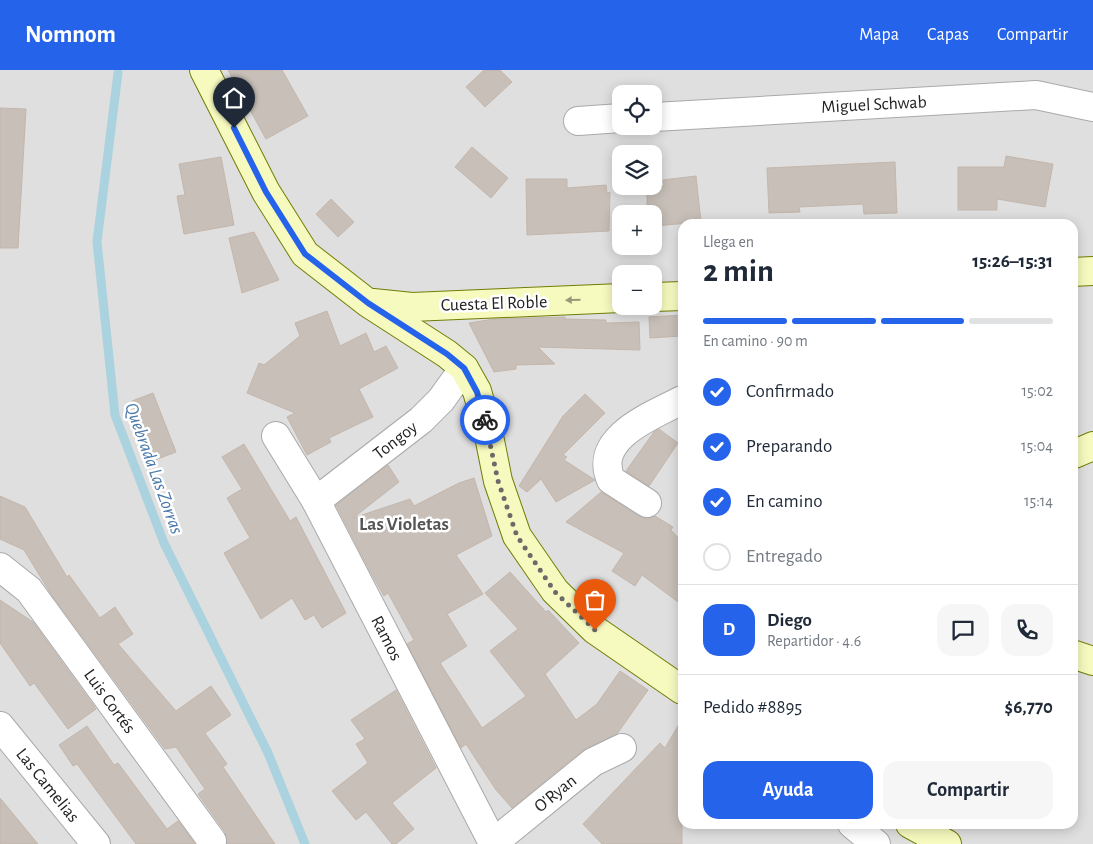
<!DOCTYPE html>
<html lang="es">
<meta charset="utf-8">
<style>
:root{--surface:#fff;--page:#f6f6f7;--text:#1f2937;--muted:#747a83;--line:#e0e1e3;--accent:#2563eb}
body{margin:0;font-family:"Alegreya Sans",sans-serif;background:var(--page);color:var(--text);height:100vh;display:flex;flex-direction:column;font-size:19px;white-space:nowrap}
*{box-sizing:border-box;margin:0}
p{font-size:16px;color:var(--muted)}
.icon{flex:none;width:28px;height:28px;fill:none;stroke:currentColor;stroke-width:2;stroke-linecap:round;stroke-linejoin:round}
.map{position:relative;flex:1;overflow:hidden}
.sheet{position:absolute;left:678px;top:149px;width:400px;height:610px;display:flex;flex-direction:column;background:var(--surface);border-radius:15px;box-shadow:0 2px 12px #0003}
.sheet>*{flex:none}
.tools{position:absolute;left:612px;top:15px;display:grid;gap:10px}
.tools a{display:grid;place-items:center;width:50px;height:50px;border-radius:10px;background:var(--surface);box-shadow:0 2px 12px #0003;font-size:25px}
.pin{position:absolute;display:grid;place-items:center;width:42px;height:42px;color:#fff;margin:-51px -21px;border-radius:50% 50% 50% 0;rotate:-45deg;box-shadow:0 0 5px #0007}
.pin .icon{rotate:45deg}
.courier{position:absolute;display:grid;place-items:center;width:50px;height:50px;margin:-25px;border:4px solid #2563eb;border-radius:50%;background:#fff;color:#222;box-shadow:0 1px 6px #0007}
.summary em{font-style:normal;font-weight:600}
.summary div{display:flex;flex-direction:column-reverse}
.summary{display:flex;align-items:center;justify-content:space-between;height:85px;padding:0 25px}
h1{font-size:32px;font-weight:600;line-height:38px}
.bar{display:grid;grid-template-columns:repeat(4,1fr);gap:8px 5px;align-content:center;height:60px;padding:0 25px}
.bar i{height:6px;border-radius:4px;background:var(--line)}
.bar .active{background:var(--accent)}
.bar p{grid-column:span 4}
.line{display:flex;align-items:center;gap:12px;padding:0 25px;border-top:1px solid var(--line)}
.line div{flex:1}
.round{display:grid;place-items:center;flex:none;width:52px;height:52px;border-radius:15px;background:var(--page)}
ol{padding:0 25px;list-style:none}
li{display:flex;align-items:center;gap:15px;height:55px}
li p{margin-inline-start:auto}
li .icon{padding:5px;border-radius:50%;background:var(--accent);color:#fff;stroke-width:4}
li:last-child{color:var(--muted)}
li i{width:28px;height:28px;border:2px solid var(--line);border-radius:50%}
.primary-button{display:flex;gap:10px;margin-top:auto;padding:10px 25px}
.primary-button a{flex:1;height:58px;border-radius:15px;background:var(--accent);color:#fff;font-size:20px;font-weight:600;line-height:58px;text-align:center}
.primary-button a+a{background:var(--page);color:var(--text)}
header{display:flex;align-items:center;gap:30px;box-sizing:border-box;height:70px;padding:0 25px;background:var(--accent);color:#fff}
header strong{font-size:24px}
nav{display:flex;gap:28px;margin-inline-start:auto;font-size:18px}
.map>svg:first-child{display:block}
.residential{fill:#e0dfdf;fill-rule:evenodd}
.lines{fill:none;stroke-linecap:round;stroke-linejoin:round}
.stream{stroke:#aad3df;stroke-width:9}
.building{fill:#c7bfb8;stroke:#c4b6ab}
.street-casing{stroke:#a9a9a9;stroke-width:30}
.secondary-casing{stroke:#707d05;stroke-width:30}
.street{stroke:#fff;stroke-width:28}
.secondary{stroke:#f7fabf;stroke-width:28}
.oneway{fill:#979978}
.done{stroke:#6b6a68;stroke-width:5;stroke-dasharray:0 9}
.route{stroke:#2563eb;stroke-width:6}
.labels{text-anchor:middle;stroke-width:5;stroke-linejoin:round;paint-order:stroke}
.street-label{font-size:18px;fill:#222;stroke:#fff}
.water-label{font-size:19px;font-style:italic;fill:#4a7aab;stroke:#fff}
.neighbourhood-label{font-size:19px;font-weight:bold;fill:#555;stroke:#fff}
</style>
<header>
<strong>Nomnom</strong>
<nav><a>Mapa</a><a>Capas</a><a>Compartir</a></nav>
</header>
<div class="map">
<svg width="1093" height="774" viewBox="0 0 1093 774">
<rect width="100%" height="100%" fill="#f2efe9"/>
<path class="residential" d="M0 0H1093V774H0ZM621 24H654V56H621ZM621 84H654V116H621ZM621 144H654V176H621ZM682 154H1072V754H682ZM621 204H654V236H621Z"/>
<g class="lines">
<path class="stream" d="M118 3 97 172 115 345 164 473 268 683 305 774"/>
</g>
<g class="building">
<path d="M228 0H282L308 46 266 69Z"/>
<path d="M484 0H500L512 12 485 37 466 17Z"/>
<path d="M0 38 26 39 18 178H0Z"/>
<path d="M472 77 508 108 491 128 455 97Z"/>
<path d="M1006 86 1053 94 1045 137 997 129V140H958V97H1004Z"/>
<path d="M221 87 234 155 184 164 177 126 185 125 179 94Z"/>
<path d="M895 92 897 143 864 144 863 134 799 137 800 142 769 143 767 98Z"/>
<path d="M696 106 701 152 654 156V144H647V118L664 116 663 110Z"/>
<path d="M526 109H567V118L606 115 607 123 610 122 609 161 527 165Z"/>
<path d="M331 129 354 152 338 167 316 144Z"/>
<path d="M254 162 279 210 242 223 229 168Z"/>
<path d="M327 241 340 276 366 263 374 282 386 276 398 298 359 319 373 347 329 368 331 372 307 385 287 347 295 343 247 323 259 293 264 295 300 266 295 253Z"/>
<path d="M682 245V266L650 268 649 247Z"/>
<path d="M565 247V249L606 250V253L639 252 640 280 538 277 555 294 516 295V299L494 302 469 253 494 249Z"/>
<path d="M153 323 176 382 155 390 132 331Z"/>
<path d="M585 324 605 343 563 385 567 387 564 390 595 410 556 432 541 409 527 422 519 416 563 346Z"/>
<path d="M659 359 678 373 649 416 626 401 654 362Z"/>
<path d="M244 374 290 451 296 447 346 543 322 558 314 545 305 550 292 528 261 549 224 483 250 468 227 428 242 419 222 387Z"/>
<path d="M388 395 399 412 353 448 410 429 414 436 459 413 474 408 492 466 456 485 483 524 447 544 467 576 440 593 482 658 526 626 490 581 518 559 485 523 510 502 546 542 548 540 579 573 545 604 576 650 597 634 620 601 648 620 617 664 583 680 512 738 496 720 466 674 461 678 407 574 414 570 388 523 384 526 371 503 336 435Z"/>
<path d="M601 422 639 446 647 449 655 446 673 457 671 460 682 472V535L642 505 635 516 612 501 624 483 566 452Z"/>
<path d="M0 426 25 437 67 507 69 505 100 548 115 537 133 564 118 574 176 641 211 616 231 645 205 663 227 694 223 697 275 774H227L225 762 198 724 205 719 176 677 165 679 51 524 24 480 0 469Z"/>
<path d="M0 530 33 552 96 639 68 659 34 613 30 616 0 573Z"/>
<path d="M396 620 436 698 392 733 414 759 396 774H392L366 742 356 750 332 721 368 693 356 674 365 669 351 650Z"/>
<path d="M682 649V774H602L583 754 660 673 665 678Z"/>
<path d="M87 656 114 695 118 693 167 759 178 751 195 774H136L77 694 73 696 59 675Z"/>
<path d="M0 728 38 774H0Z"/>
</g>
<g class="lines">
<defs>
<g id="street">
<path d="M654 47 1036 25 1093 37"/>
<path d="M578 51 621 48"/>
<path d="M276 366 316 431 493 773"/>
<path d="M316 431 421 350 441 330 464 298"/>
<path d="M647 433 611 410C592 367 654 345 682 330"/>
<path d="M0 497 29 520 212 771"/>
<path d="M0 656 96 774"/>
<path d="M852 754 876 774"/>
<path d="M492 774 593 692 622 678"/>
</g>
<g id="secondary">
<path d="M204 0 266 122 305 184 368 233 447 284 464 298 477 321 488 361 498 411 517 466 555 521 595 560 682 620"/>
<path d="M1072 202 1093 201"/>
<path d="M654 227 682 226"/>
<path d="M373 233 412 237 621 228"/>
<path d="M1072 385 1093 376"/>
<path d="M1072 584 1093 591"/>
<path d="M910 754 947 774"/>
</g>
</defs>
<use href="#street" class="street-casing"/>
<use href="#secondary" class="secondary-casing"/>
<use href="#street" class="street"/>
<use href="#secondary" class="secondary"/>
</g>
<defs><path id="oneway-solid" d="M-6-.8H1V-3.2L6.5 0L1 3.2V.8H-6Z" transform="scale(1.25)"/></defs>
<use class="oneway" href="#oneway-solid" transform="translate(573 230) rotate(178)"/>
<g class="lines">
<path class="done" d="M485 350 498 411 517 466 555 522 595 560"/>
<path class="route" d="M234 58 266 122 305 184 368 233 447 284 464 298 477 322 485 350"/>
</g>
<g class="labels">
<g class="street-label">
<text transform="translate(874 34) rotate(-3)" y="6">Miguel Schwab</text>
<text transform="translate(494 233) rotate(-2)" y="6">Cuesta El Roble</text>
<text transform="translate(395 370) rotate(-38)" y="6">Tongoy</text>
<text transform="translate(387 568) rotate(63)" y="6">Ramos</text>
<text transform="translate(110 631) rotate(54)" y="6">Luis Cortés</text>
<text transform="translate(48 715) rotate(51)" y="6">Las Camelias</text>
<text transform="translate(555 723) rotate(-39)" y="6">O'Ryan</text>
</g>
<g class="water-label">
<text transform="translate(155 398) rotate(70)" y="7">Quebrada Las Zorras</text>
</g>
<g class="neighbourhood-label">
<text x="404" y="460">Las Violetas</text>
</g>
</g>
</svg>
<div class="tools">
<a><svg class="icon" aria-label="locate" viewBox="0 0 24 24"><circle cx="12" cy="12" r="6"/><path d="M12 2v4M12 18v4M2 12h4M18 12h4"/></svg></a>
<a><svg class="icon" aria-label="layers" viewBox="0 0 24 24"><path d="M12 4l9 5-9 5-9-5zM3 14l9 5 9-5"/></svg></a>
<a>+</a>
<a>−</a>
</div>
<div class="pin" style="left:595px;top:560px;background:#ea580c"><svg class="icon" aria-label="bag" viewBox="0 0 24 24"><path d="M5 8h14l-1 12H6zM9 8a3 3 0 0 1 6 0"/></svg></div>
<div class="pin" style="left:234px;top:58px;background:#1f2937"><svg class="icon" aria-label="home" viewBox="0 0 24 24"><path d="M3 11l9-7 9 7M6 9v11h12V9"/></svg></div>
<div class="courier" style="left:485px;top:350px"><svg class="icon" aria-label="bike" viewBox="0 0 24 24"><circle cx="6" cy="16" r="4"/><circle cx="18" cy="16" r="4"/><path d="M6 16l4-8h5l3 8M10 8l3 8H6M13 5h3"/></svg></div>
<section class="sheet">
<div class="summary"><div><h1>2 min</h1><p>Llega en</p></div><em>15:26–15:31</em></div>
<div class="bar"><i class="active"></i><i class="active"></i><i class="active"></i><i></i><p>En camino · 90 m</p></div>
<ol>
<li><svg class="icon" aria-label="check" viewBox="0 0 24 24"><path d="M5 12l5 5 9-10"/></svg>Confirmado<p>15:02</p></li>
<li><svg class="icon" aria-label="check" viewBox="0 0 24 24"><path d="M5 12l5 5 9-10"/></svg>Preparando<p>15:04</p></li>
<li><svg class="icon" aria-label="check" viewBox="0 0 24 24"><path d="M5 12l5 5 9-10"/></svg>En camino<p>15:14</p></li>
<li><i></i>Entregado</li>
</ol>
<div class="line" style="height:90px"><b class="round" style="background:var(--accent);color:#fff">D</b><div><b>Diego</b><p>Repartidor · 4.6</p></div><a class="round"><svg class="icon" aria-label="chat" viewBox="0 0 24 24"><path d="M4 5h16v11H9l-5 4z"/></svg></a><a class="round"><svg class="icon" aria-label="phone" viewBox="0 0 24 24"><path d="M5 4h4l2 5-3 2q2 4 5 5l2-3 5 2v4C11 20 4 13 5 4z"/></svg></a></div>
<div class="line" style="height:65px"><div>Pedido #8895</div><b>$6,770</b></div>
<div class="primary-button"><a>Ayuda</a><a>Compartir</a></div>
</section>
</div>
